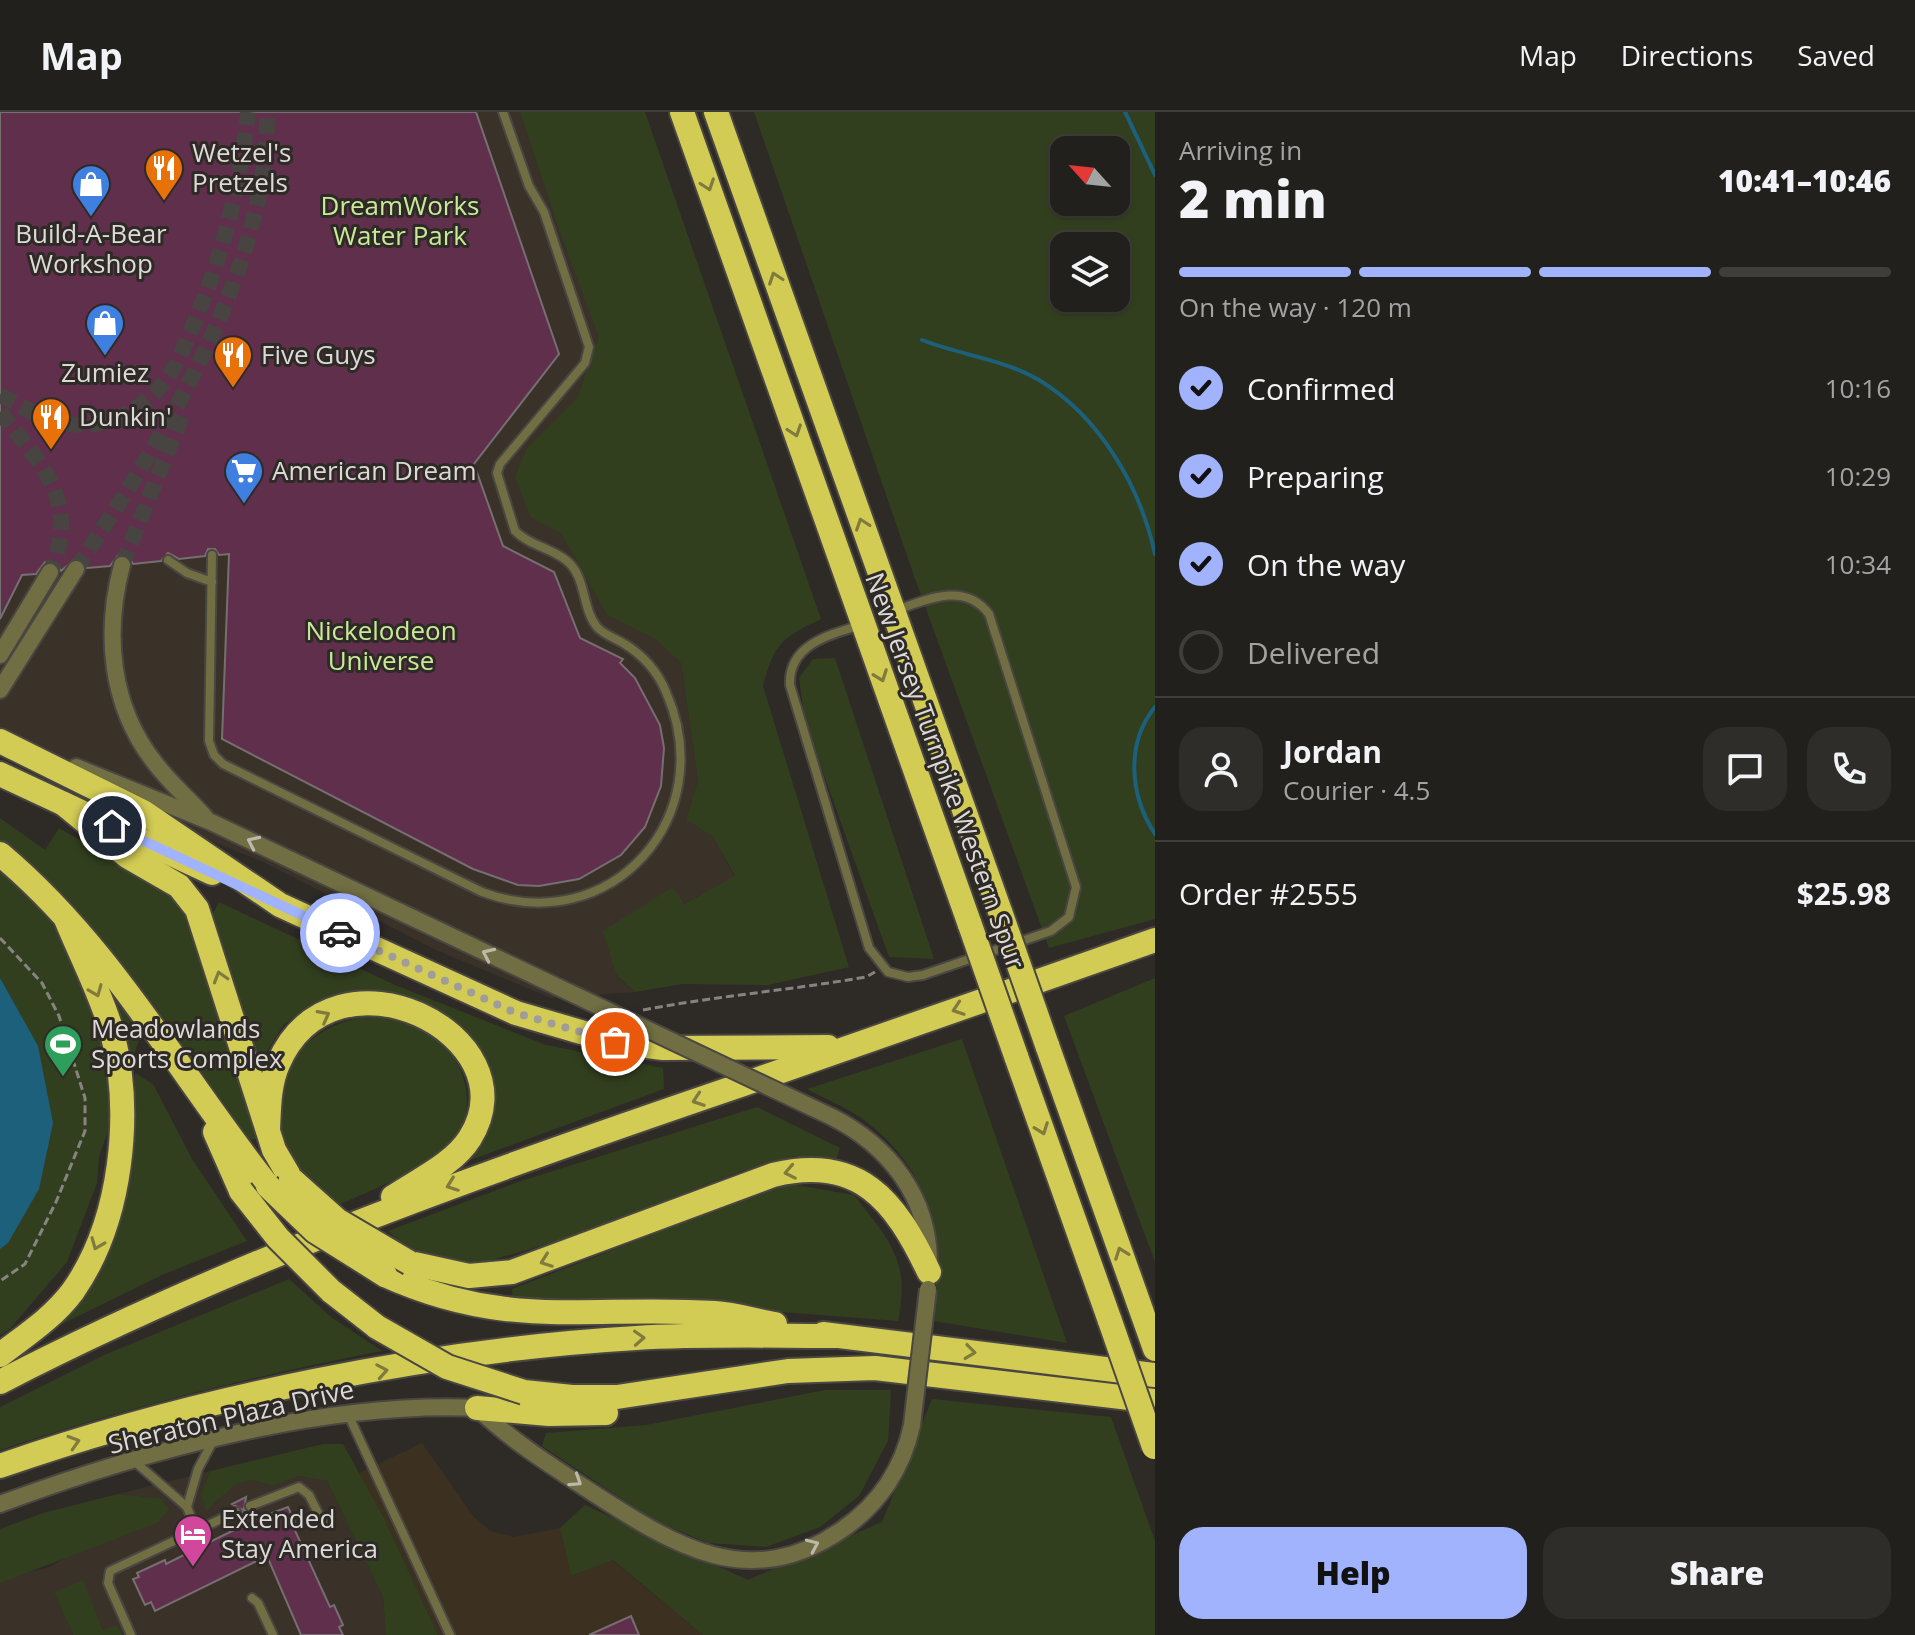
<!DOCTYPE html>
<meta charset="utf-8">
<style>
:root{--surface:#22201c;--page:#2e2d29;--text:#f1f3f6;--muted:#a2a3a3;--line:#3f3e3b;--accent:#a1b3fd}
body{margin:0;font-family:"Open Sans",sans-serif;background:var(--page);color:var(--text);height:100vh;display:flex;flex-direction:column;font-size:30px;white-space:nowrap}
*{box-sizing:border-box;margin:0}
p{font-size:26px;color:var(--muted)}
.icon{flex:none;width:44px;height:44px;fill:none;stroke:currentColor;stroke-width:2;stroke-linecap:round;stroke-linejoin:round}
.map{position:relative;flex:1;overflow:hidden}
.drawer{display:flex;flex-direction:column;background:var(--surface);width:760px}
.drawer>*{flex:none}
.needle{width:52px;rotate:297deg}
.controls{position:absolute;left:1050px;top:24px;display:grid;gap:16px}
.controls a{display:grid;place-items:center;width:80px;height:80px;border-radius:16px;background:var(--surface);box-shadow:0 2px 6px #0004,0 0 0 2px var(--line);font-size:40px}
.pin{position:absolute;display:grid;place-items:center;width:68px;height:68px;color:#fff;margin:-34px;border:4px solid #fff;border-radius:50%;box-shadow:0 2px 8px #0007}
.courier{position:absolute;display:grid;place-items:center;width:80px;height:80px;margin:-40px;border:6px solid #a1b3fd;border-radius:50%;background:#fff;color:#222;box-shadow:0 2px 10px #0007}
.overview em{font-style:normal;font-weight:800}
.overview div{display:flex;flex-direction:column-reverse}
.overview{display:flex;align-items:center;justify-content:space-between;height:136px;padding:0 24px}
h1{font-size:52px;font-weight:800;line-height:60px}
.bar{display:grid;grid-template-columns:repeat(4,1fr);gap:12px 8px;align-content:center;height:96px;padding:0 24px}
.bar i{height:10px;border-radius:6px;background:var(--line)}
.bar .active{background:var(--accent)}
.bar p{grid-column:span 4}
.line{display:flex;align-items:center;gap:20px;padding:0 24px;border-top:2px solid var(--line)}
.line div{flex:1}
.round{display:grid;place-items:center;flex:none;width:84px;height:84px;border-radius:24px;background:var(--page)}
ol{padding:0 24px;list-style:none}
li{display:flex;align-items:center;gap:24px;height:88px}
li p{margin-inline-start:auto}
li .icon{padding:8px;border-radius:50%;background:var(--accent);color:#111;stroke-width:4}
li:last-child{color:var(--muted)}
li i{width:44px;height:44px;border:4px solid var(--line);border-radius:50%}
.button{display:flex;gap:16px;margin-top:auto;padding:16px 24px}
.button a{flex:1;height:92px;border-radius:24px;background:var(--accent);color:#111;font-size:32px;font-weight:800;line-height:92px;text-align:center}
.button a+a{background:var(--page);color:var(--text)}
header{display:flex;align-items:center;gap:48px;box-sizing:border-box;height:112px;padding:0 40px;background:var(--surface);border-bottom:2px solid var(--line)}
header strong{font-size:38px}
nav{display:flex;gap:44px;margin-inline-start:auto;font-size:28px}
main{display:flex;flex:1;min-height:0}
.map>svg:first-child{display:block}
.built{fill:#3a3229}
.industrial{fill:#3c3121}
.green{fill:#323f1f;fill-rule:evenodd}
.water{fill:#1c607c}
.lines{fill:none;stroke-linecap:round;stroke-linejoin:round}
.stream{stroke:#1c607c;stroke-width:4}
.building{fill:#602f4c;stroke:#756f72;stroke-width:2}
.tertiary-tunnel{stroke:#484441;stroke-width:16;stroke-dasharray:16 8;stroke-linecap:butt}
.service-casing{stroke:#4a4642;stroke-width:12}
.tertiary-casing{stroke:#4a4642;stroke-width:20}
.motorway-casing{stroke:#4a4642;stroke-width:28}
.path{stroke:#878380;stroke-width:3;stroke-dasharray:8 4;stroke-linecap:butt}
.service{stroke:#706e42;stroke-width:8}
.tertiary{stroke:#706e42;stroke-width:16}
.motorway{stroke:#d2cb54;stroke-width:24}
.tertiary-bridge-casing{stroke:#4a4642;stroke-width:20;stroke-linecap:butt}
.motorway-bridge-casing{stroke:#4a4642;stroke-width:28;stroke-linecap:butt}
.tertiary-bridge{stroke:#706e42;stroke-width:16}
.motorway-bridge{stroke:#d2cb54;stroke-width:24}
.oneway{stroke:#807a3d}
.oneway2{stroke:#bcb9aa}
.done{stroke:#9f9c99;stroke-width:8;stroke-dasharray:0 14.4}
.route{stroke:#a1b3fd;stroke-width:10}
.labels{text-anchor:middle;stroke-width:6;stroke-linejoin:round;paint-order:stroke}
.poi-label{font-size:26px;fill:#dcd9d7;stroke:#2e2a26;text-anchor:start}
.park-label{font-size:26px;fill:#c9e999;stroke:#2e2a26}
.street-label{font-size:26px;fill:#dcd9d7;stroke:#2e2a26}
</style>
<header>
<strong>Map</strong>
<nav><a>Map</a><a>Directions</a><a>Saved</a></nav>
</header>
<main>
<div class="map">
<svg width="1155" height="1523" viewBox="0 0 1155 1523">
<rect width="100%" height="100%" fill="#2e2a26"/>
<g class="built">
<path d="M0 0H520L560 121 600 225 577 286 527 336 531 406 561 420 607 503 655 527 681 551 698 668 686 708 713 725 735 765 683 792 673 776 616 864 635 880 551 886 436 838 261 749 95 682 0 637Z"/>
<path d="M210 1359 201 1381 213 1393 236 1372 252 1368 273 1374 299 1364 327 1369 383 1485 386 1523H123L117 1513 104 1519 82 1469 54 1480 73 1523H0V1471L16 1463 50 1455 160 1386 118 1382Z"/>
</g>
<path class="industrial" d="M422 1331 473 1404 490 1419 514 1425 560 1416 571 1464 612 1448 703 1523H438L384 1406 359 1361Z"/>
<g class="green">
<path d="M520 0H645L821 507C781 526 774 532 763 574L849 855 768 873 683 872 635 880 617 864 603 819 673 775 684 792 735 764 713 725 686 708 698 668 681 551 655 527 607 503 561 421 531 406 515 365 527 336 577 286 599 225 560 121Z"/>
<path d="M754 0H1155V807L1049 836 913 461ZM1064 38H1116V90H1064ZM1064 134H1116V186H1064Z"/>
<path d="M835 546 934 847 889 845 805 610 799 566 813 547Z"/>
<path d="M0 706 45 738 59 716 159 773 187 800 257 1027 250 1028 152 890 99 1045 97 1071 67 1150 9 1218 0 1223Z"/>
<path d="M219 790 395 873 546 933 663 956 664 977 457 1053 476 1031 470 928 333 886 284 912 256 957 211 805Z"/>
<path d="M1155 866V1150L1064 904Z"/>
<path d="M378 902C399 906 424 912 440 928 470 957 479 1007 447 1038 430 1054 362 1082 337 1094 316 1076 295 1061 283 1036 278 1026 280 1011 280 999 279 939 323 909 378 902Z"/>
<path d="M962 927 1067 1231 934 1209C940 1126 935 1059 861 1006 845 995 824 986 807 977Z"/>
<path d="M135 961 153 972 192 1047 247 1129 162 1163 56 1215 109 1131 134 1041Z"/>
<path d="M757 995 840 1036 835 1051 793 1044 739 1060 568 1126 475 1153 408 1138 388 1119 518 1070Z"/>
<path d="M785 1071 854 1083C889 1128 911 1149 898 1209L730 1196 513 1191 512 1177Z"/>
<path d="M289 1167 331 1205 382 1239C252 1264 125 1296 0 1338V1295L104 1243Z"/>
<path d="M825 1278H891L888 1329 859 1384 820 1415 766 1435 708 1431 655 1409 542 1334 546 1321 646 1313Z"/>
<path d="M932 1287 1111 1305 1155 1429V1523H703L613 1448 571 1464 560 1416 585 1393 748 1468 882 1410Z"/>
<path d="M323 1332H343L384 1406 438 1523H386L383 1485 327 1369 299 1364 273 1374 252 1368 236 1372 206 1399 201 1381 210 1359Z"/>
<path d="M118 1382 160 1386 169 1397 157 1411 0 1471V1417L43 1401Z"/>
<path d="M83 1468 103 1518 117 1513 123 1523H73L54 1480Z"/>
</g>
<path class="water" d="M0 866 38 934 53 1011 39 1077 8 1131 0 1137Z"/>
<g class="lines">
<g class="stream">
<path d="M1125 0 1155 63"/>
<path d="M922 228C960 243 1003 247 1039 268 1100 305 1140 374 1155 442"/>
<path d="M1155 595C1125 632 1130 684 1155 722"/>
</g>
</g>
<g class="building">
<path d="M0 0H476L559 242 474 352 503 434 554 460 580 526 623 547 620 551 635 566 660 613 664 636 661 674 645 715 621 743 579 767 539 774 518 773 473 757 222 627 229 442 219 443 215 437H208L205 444 179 447 168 441 161 449 133 452 129 444 119 442 110 454 87 456 82 448 76 446 61 459 55 450H45L36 462 22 463 0 507Z"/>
<path d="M246 1385 244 1397 253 1400 256 1407 288 1395 295 1410 292 1412 330 1495 334 1493 343 1513 339 1515 343 1523H301L267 1444 155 1499 151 1490 145 1493 133 1467 139 1465 137 1461 165 1448 166 1452 242 1414 239 1407 243 1398 232 1392Z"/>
<path d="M631 1504 639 1523H589Z"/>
</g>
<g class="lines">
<g class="tertiary-tunnel">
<path d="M0 283C26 297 54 314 85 313 117 311 149 293 167 266 179 250 186 230 194 211 223 143 240 74 248 0"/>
<path d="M0 300C42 354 81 389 50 460"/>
<path d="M122 453 184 299"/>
<path d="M76 457C162 328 268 161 267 0"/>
</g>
<defs>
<g id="service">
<path d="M212 443 209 629 214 643 223 652 482 780C611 828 721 704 666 580 657 558 643 543 623 531 614 526 603 522 597 515 582 497 586 464 567 449 552 436 530 434 515 419L497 361 500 352 585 251 589 235 544 100 529 74 503 0"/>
<path d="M168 448 187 461 212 470"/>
<path d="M862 513C831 522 788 532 790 573L869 836 888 860 908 865 923 863 1051 819 1069 805 1076 775 989 502C965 470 928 487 897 498"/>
<path d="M348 1302 450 1523"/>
<path d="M134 1349 187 1395 196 1418"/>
<path d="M250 1394 299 1375 309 1383 323 1411"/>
<path d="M187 1395 198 1357 213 1329"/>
<path d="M252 1486 258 1491 273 1523"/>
<path d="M131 1523 108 1471 110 1459 236 1400"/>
</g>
<g id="tertiary">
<path d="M122 453C104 521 110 594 155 651 169 670 189 687 205 705"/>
<path d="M0 543 50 460"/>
<path d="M0 578 76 457"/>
<path d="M76 655 211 710 558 875"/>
<path d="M832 1005C889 1034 929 1085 929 1151"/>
<path d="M0 1392C143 1339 325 1289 477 1296 512 1329 550 1353 590 1379 672 1432 749 1483 843 1417 879 1392 903 1356 912 1313"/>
</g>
<g id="motorway">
<path d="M682 0 970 813"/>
<path d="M716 0 1001 802"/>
<path d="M0 629 143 700 280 793 516 901 615 930 663 936 828 935"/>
<path d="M0 662 212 761"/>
<path d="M64 692 127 744 179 774 197 797 274 1038 291 1067"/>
<path d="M0 742C112 836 179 962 268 1074"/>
<path d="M1047 933 1155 1237"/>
<path d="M1016 944 1110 1209"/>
<path d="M268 1018C269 996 269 972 278 952 334 823 534 924 470 1026 454 1052 418 1068 393 1085"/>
<path d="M215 1020 241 1079"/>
<path d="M410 1151 469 1164 512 1160 773 1063C859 1042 895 1088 929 1160"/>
<path d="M385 1163C509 1219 590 1193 715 1201 735 1202 756 1209 775 1212"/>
<path d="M331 1179 377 1215"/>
<path d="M823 1222 1155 1263"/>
<path d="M0 1243C26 1223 53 1206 73 1179 122 1109 133 1001 112 920 101 882 81 844 66 807"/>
<path d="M0 1270C238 1147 491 1058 744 972 881 925 1018 876 1155 828"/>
<path d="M524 1280 572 1285H617L788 1259 875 1256 1155 1289"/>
<path d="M477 1296 549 1302 606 1301"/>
<path d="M0 1354C194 1286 431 1238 636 1226 703 1222 770 1224 837 1224"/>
</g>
</defs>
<use href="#service" class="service-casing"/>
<use href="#tertiary" class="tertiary-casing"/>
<use href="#motorway" class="motorway-casing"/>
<g class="path">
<path d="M0 826 42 871 59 904 85 986V1019L56 1090 25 1152 0 1169"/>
<path d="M643 898C717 884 791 878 866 865L875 860"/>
</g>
<use href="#service" class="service"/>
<use href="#tertiary" class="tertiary"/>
<use href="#motorway" class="motorway"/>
<defs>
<g id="tertiary-bridge">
<path d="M558 875 832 1005"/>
<path d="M912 1313 928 1177"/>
</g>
<g id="motorway-bridge">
<path d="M1001 802 1047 933"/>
<path d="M970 813 1016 944"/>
<path d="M291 1067 337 1108 410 1151"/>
<path d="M268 1074 315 1119 385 1163"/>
<path d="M241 1079 278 1126 331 1179"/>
<path d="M1110 1209 1154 1335"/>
<path d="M377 1215 447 1255 524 1280"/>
</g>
</defs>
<use href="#tertiary-bridge" class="tertiary-bridge-casing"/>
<use href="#motorway-bridge" class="motorway-bridge-casing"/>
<use href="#tertiary-bridge" class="tertiary-bridge"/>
<use href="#motorway-bridge" class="motorway-bridge"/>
</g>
<defs><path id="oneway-chevron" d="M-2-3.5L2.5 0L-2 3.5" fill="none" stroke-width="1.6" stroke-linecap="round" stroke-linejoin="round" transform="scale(2)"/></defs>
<g class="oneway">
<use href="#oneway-chevron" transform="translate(708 73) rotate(71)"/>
<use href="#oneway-chevron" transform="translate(775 166) rotate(-109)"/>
<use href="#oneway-chevron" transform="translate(795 319) rotate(71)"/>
<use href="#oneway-chevron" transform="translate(862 412) rotate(-109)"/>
<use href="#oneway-chevron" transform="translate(881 564) rotate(70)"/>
<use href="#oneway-chevron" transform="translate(220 865) rotate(-107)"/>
<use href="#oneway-chevron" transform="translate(96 879) rotate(68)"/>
<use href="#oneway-chevron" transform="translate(958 897) rotate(161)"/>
<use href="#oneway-chevron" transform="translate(324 904) rotate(-28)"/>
<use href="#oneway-chevron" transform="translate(698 988) rotate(161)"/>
<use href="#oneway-chevron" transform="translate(1042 1017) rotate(70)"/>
<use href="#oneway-chevron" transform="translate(790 1060) rotate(169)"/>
<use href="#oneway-chevron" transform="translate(452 1073) rotate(160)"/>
<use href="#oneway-chevron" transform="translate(97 1132) rotate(112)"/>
<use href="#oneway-chevron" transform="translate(1121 1141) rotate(-110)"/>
<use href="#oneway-chevron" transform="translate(546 1149) rotate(160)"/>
<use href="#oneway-chevron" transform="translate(639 1226) rotate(-3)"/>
<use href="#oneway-chevron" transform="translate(970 1240) rotate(7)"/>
<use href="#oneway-chevron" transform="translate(382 1259) rotate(-10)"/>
<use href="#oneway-chevron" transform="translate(74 1330) rotate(-17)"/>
</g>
<g class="oneway2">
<use href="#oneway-chevron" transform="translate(253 730) rotate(-155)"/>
<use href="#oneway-chevron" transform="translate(488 842) rotate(-155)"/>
<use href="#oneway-chevron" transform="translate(576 1369) rotate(33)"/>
<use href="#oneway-chevron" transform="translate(813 1433) rotate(-24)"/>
</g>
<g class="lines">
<path class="done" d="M340 821 516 901 615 930"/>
<path class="route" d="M112 714 340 821"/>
</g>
<defs>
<symbol id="restaurant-pin" viewBox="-11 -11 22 30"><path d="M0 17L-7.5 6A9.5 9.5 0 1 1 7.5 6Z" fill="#e8710a" stroke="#2e2a26"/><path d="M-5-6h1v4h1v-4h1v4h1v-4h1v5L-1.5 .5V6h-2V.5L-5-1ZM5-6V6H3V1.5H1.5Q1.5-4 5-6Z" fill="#fff"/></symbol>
<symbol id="shop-pin" viewBox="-11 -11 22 30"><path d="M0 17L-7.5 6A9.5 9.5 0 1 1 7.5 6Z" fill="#3f7fe0" stroke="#2e2a26"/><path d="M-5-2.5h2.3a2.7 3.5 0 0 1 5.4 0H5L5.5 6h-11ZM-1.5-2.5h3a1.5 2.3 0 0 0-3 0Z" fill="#fff"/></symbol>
<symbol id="supermarket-pin" viewBox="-11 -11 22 30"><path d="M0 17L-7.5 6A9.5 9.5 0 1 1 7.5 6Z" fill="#3f7fe0" stroke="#2e2a26"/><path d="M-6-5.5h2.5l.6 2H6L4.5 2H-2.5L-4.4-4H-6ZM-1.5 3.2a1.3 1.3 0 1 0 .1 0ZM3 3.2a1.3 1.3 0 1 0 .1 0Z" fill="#fff"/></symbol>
<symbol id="stadium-pin" viewBox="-11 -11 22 30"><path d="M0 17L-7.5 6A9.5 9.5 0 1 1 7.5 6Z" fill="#2e9e5b" stroke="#2e2a26"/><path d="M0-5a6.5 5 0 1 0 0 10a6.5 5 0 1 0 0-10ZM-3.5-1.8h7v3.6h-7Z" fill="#fff"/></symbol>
<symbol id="hotel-pin" viewBox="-11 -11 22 30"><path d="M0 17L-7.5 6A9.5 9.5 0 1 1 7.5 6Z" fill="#d1479c" stroke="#2e2a26"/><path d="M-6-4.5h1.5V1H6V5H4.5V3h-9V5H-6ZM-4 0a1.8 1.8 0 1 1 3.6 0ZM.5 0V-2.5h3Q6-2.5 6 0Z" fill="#fff"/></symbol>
</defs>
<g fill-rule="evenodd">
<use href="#restaurant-pin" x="142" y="34" width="44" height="60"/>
<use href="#shop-pin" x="69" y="50" width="44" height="60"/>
<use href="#shop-pin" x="83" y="189" width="44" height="60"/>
<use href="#restaurant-pin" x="211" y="221" width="44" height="60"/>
<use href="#restaurant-pin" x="29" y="283" width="44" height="60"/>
<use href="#supermarket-pin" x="222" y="337" width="44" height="60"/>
<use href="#stadium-pin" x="41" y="910" width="44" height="60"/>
<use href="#hotel-pin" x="171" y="1400" width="44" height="60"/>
</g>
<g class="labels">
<g class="poi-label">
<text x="192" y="50">Wetzel's<tspan x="192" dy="30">Pretzels</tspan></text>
<text x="91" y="131" text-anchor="middle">Build-A-Bear<tspan x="91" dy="30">Workshop</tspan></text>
<text x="261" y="252">Five Guys</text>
<text x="105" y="270" text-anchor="middle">Zumiez</text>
<text x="79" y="314">Dunkin'</text>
<text x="272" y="368">American Dream</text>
<text x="91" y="926">Meadowlands<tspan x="91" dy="30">Sports Complex</tspan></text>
<text x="221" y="1416">Extended<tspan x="221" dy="30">Stay America</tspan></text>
</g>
<g class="park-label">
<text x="400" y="103">DreamWorks<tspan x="400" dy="30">Water Park</tspan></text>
<text x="381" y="528">Nickelodeon<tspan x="381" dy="30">Universe</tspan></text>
</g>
<g class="street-label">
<text transform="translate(945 659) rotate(70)" y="9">New Jersey Turnpike Western Spur</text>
<text transform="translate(231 1305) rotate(-13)" y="9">Sheraton Plaza Drive</text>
</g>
</g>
</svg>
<div class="controls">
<a><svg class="needle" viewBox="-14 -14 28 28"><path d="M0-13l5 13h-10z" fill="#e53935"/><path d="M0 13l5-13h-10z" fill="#a2a3a3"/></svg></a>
<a><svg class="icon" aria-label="layers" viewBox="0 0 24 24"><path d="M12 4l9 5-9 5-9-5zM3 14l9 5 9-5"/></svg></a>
</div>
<div class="pin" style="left:615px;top:930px;background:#ea580c"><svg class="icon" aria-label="bag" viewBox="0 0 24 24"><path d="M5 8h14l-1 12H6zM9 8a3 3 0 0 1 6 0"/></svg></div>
<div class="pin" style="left:112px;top:714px;background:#1f2937"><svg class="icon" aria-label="home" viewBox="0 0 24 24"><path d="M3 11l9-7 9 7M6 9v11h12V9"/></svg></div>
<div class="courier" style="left:340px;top:821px"><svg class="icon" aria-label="car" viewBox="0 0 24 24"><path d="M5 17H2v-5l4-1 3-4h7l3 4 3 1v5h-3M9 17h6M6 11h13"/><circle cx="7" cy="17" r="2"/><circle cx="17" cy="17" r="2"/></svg></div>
</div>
<section class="drawer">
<div class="overview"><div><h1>2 min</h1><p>Arriving in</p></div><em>10:41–10:46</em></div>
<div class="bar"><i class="active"></i><i class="active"></i><i class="active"></i><i></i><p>On the way · 120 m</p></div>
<ol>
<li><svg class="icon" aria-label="check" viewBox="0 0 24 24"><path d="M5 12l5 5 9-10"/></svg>Confirmed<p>10:16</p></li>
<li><svg class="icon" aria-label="check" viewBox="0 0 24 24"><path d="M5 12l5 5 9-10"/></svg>Preparing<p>10:29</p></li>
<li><svg class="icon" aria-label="check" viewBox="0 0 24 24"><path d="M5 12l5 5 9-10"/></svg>On the way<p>10:34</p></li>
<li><i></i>Delivered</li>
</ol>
<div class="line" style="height:144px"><a class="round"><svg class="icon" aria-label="person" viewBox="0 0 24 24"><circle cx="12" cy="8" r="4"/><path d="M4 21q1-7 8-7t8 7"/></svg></a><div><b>Jordan</b><p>Courier · 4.5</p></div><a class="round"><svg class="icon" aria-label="chat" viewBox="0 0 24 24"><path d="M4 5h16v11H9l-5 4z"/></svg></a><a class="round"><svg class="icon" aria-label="phone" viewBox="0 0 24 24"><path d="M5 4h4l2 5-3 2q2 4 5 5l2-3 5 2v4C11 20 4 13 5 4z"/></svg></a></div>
<div class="line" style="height:104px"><div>Order #2555</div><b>$25.98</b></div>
<div class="button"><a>Help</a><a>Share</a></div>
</section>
</main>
